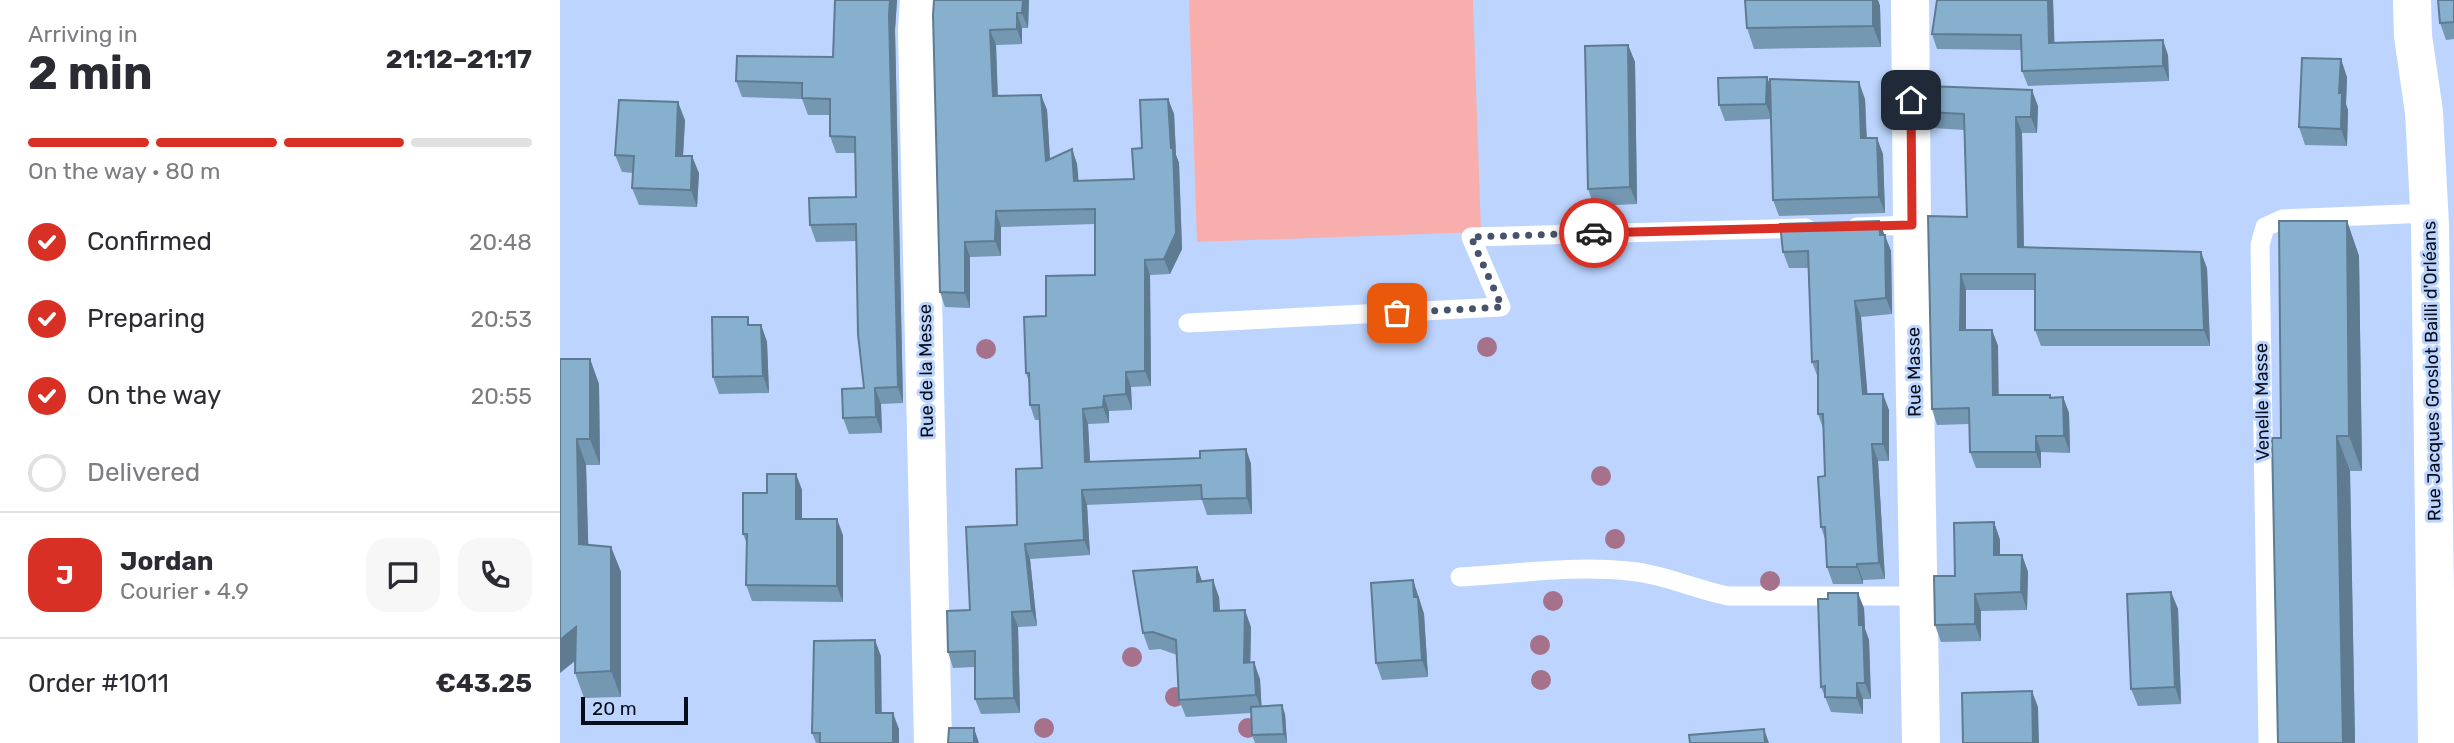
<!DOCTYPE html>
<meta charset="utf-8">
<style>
:root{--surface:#fff;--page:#f7f7f7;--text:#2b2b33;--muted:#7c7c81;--line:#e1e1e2;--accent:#d93025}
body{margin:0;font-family:Rubik,sans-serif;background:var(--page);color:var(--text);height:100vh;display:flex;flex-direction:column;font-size:26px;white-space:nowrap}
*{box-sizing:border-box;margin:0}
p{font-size:23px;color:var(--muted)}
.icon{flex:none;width:38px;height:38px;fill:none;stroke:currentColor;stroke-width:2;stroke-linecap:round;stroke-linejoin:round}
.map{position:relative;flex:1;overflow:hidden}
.details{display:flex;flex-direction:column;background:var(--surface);width:560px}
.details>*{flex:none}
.scale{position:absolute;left:21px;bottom:18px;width:107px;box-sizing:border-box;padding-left:7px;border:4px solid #060d1a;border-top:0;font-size:19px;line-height:24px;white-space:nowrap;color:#060d1a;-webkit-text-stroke:5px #bdd5fe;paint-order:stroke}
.pin{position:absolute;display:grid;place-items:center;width:60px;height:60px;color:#fff;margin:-30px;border-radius:14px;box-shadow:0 4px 10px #0006}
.courier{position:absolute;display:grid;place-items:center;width:70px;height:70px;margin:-35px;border:5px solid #d93025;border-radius:50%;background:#fff;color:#222;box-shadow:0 2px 9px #0007}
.overview em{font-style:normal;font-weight:700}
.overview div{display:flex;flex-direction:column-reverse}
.overview{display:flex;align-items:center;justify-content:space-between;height:119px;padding:0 28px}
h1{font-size:46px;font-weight:700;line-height:52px}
.bar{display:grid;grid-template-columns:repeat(4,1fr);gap:10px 7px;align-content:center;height:84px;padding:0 28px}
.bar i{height:9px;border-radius:5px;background:var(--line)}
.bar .on{background:var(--accent)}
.bar p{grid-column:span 4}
.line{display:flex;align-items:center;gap:18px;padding:0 28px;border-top:2px solid var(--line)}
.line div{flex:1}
.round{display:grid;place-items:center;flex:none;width:74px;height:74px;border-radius:21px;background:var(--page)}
ol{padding:0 28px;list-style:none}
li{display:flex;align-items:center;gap:21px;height:77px}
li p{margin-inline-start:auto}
li .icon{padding:7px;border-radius:50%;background:var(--accent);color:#fff;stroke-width:4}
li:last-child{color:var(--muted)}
li i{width:38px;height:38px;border:4px solid var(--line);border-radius:50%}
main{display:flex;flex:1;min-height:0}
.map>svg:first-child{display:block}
.green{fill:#f8aeac}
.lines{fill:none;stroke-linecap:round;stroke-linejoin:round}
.service{stroke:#fff;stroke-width:19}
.minor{stroke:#fff;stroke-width:38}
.tree{fill:#a6718a}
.wall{fill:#7497b2}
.shaded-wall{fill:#5e7b91}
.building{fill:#87b0cf;stroke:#5e7b91;stroke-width:2}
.done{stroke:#46536a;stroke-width:7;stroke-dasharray:0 12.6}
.route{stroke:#d93025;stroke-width:9}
.labels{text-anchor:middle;stroke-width:6;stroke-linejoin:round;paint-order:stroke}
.street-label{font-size:18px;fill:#060d1a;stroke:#bdd5fe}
</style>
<main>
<section class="details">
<div class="overview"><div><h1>2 min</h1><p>Arriving in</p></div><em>21:12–21:17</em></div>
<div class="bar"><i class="on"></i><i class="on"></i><i class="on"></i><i></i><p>On the way · 80 m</p></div>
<ol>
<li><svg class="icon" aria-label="check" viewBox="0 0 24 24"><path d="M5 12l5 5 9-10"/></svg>Confirmed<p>20:48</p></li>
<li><svg class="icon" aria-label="check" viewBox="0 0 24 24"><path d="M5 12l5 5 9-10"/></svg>Preparing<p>20:53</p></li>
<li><svg class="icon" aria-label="check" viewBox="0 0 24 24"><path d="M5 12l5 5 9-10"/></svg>On the way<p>20:55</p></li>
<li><i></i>Delivered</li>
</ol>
<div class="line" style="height:126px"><b class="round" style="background:var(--accent);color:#fff">J</b><div><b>Jordan</b><p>Courier · 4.9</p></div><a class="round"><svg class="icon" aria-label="chat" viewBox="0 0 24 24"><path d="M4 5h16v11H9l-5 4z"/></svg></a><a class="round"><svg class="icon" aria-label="phone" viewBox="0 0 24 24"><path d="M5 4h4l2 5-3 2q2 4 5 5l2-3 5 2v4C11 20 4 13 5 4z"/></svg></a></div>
<div class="line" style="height:91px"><div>Order #1011</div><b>€43.25</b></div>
</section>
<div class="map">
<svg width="1894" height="743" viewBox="0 0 1894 743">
<rect width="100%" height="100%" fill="#bdd5fe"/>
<path class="green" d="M629 0H913L921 232 637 242Z"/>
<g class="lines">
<g class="service">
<path d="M1297 227 1352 225"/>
<path d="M628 323 941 307 911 237 1246 228"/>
<path d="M900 577C955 574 1013 565 1068 571 1103 574 1134 589 1168 596H1358"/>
<path d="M1708 743 1700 245 1705 227 1723 219 1870 213"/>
</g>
<g class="minor">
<path d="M359 0 357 30 373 743"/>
<path d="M1350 0 1352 225 1361 743"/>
<path d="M1852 0 1853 36 1864 112 1870 225 1877 743"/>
</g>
</g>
<g class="tree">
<circle cx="927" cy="347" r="10"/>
<circle cx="426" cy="349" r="10"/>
<circle cx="1041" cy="476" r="10"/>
<circle cx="1055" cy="539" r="10"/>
<circle cx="1210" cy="581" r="10"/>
<circle cx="993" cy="601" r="10"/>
<circle cx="980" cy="645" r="10"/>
<circle cx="572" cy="657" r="10"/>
<circle cx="981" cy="680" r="10"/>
<circle cx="615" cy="697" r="10"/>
<circle cx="484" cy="728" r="10"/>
<circle cx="688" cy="728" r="10"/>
</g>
<g class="wall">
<path d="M275 0H337L335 30 343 403 321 404 322 433 289 434 283 418 304 388 296 241 256 242 250 225 296 197 295 153H276L270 136V115H248L242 99 182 97 176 81 273 57Z"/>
<path d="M469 0 468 28H462V44L436 45 438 96 481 95 487 110 490 159 512 149 517 164 518 181 574 179 582 148 608 99 614 114 616 155 619 163 622 249 610 274 590 275 591 386 571 387 572 410 549 411V423L528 424 530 462 640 458 686 449 691 464 692 514 647 515 642 500 527 505 530 555 470 559 477 626 458 627 460 713 421 714 415 699V667L393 668 388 652 457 525 482 468 480 420H475L470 405 469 382 466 373 486 316 535 275V224L441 227V256L410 257V308L385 307 380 292 373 15Z"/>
<path d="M1313 0H1318L1320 6 1321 47 1194 49 1187 28Z"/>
<path d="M1493 0 1494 42 1608 55 1609 81 1468 86 1462 71V50L1377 49 1372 34Z"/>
<path d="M1894 0V39L1886 40 1880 23Z"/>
<path d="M1068 45 1075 62 1077 204 1034 206 1028 189Z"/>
<path d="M1787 77 1786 104 1788 110 1787 146 1745 145 1739 127Z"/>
<path d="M1210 86 1305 99 1307 138 1323 154 1325 213 1219 216 1213 200 1211 119 1165 121 1159 105Z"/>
<path d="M1478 106 1477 133H1462L1464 247 1647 268 1650 346H1481L1475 330V290H1406V330H1432L1438 346V395L1503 397 1509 413 1510 453 1481 452V468H1416L1410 452 1409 424 1377 425 1372 409 1407 217 1404 130 1373 128 1367 112Z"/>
<path d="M125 120 123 156 139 173 137 207 79 205 72 188 73 173 62 172 55 155Z"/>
<path d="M1319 221 1331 251 1332 314 1301 317 1307 394 1329 410V461H1318L1325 579 1303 580V584H1273L1267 567 1266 542 1261 527 1265 476 1263 428 1258 414V378L1252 362 1248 268H1229L1223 252Z"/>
<path d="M1787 221 1799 256 1802 471H1790L1795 743H1718L1721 438Z"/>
<path d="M201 325 207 342 209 393 159 394 153 377Z"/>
<path d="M0 359H30L39 384 40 465H26L28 545 51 547 61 572V697L24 698 15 673Z"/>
<path d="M236 474 242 490V519L283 535V602L192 601 186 585 187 544 183 534 207 493Z"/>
<path d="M1434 522 1440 540V555H1462L1468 572 1467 610 1421 611V641L1381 642 1375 625 1395 576Z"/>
<path d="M637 567 642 581 659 597 660 611 691 627 690 662 700 679 701 706 725 714 727 743H695L692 735 691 713 626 717 619 700 617 655 600 649 589 650 583 633Z"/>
<path d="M853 580 864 614 868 677 822 680 816 663Z"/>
<path d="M1611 592 1618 609 1621 704 1578 706 1571 689Z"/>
<path d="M1268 599 1304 608 1305 629 1309 640 1311 699H1303V714L1271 712 1261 687Z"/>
<path d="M321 656V713L339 729V743H256L252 733Z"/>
</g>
<g class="shaded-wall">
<path d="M330 0H337L335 30 343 403 338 387 329 14Z"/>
<path d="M463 0H469L468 28 462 13Z"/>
<path d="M1313 0H1318L1320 6 1321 47 1313 26Z"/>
<path d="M1488 0H1493L1495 58 1489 43Z"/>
<path d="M457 13 462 28V44L457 29Z"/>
<path d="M430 30 436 45 438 112 433 96Z"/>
<path d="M1603 40 1608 55 1609 81 1603 66Z"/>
<path d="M1068 45 1075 62 1077 204 1070 187Z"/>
<path d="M1781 59 1787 77 1786 104 1788 110 1787 146 1781 129 1779 93Z"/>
<path d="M1207 77 1213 92 1212 119 1206 104Z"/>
<path d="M1299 82 1305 99 1307 155 1301 138Z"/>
<path d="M1472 90 1478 106 1477 133 1471 117Z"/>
<path d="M481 95 487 110 491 176 486 161Z"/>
<path d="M608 99 614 114 616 155 619 163 622 249 610 274 604 259 611 148Z"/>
<path d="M118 102 125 120 122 173 116 156Z"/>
<path d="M1456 117 1462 133 1464 263 1458 247Z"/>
<path d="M1317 138 1323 154 1325 213 1319 197Z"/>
<path d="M512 149 517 164 520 196 514 181Z"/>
<path d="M132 156 139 173 137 207 131 190Z"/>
<path d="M436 211 441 227V256L435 241Z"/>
<path d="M1319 221 1331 251 1332 314 1326 298Z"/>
<path d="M1787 221 1799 256 1802 471 1789 436Z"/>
<path d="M405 242 410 257V308L405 293Z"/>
<path d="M1641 252 1647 268 1650 346 1644 330Z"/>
<path d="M585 260 590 275 591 386 585 371Z"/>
<path d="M1401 274 1406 290V346L1400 330Z"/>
<path d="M1295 301 1301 317 1309 411 1303 394Z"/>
<path d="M201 325 207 342 209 393 203 376Z"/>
<path d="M1432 330 1438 346 1439 411 1433 395Z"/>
<path d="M30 359 39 384 40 465 30 439Z"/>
<path d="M566 372 571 387 572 410 566 394Z"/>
<path d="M315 388 321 404 322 433 316 417Z"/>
<path d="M1323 394 1329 410V461L1323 444Z"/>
<path d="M544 396 549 411V423L543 407Z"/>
<path d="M1503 397 1509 413 1510 453 1504 436Z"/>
<path d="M523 409 528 424 531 478 525 462Z"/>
<path d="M1476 436 1481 452V468L1476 452Z"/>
<path d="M1777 436 1790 471 1795 743H1783Z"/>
<path d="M17 439 26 465 29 570 19 544Z"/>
<path d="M1312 444 1318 461 1325 579 1319 563Z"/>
<path d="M686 449 691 464 692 514 687 498Z"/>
<path d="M236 474 242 490V535L236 519Z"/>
<path d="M522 490 527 505 530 555 524 540Z"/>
<path d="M277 519 283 535V602L277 586Z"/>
<path d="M1434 522 1440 540V572L1434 555Z"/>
<path d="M465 544 470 559 477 626 472 611Z"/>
<path d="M51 547 61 572V697L51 671Z"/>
<path d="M1462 555 1468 572 1467 610 1461 592Z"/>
<path d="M1297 564 1303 580V584L1297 567Z"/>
<path d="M637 567 643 584 637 582Z"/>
<path d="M653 580 659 597 661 628 654 611Z"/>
<path d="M853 580 864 614 868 677 862 660Z"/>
<path d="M1611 592 1618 609 1621 704 1615 687Z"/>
<path d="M1298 593 1304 608 1305 629 1309 640 1311 699 1305 683 1299 625Z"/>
<path d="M1415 594 1421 611V641L1415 624Z"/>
<path d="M685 610 691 627 690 680 684 663Z"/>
<path d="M452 612 458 627 460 713 454 698Z"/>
<path d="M16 627 25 653 0 673V640Z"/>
<path d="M315 640 321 656 322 729 316 713Z"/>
<path d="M694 662 700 679 702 712 696 695Z"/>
<path d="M1297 683 1303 699V714L1297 698Z"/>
<path d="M1472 691 1478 707 1479 743H1473Z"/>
<path d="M722 705 725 714 727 743 724 734Z"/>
<path d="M333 713 339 729V743H333Z"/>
<path d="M414 728 419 743H414Z"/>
<path d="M1204 729 1209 743H1205Z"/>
</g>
<g class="building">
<path d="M275 0H330L329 14 338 387 315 388 316 417 283 418 282 389 304 388 298 334 296 224 250 225 249 198 296 197 295 137 270 136V99L242 98V83L176 81 177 56 273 57Z"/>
<path d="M374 0H463L462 13H457V29L430 30 433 96 481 95 486 161 512 149 514 181 574 179 572 149 582 148 580 100 608 99 611 148H613L616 233 604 259 585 260V371L566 372V394L544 396 543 407 523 409 525 462 640 458V451L686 449 687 498 642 499 641 485 522 490 524 540 465 544 472 611 452 612 454 698 415 699V651L388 652 387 611 410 610 406 527 457 525 456 469 482 468 479 405H470L469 373H466L464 317 486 316V276L535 275V209L436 211 435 241 405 242V293L380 292 373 15Z"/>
<path d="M1185 0H1313V26L1187 28Z"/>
<path d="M1377 0H1488L1489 43 1603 40V66L1462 71 1461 35 1372 34Z"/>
<path d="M1878 0H1894V22L1880 23Z"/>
<path d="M1068 45 1070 187 1028 189 1025 46Z"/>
<path d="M1742 58 1781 59 1779 93H1782L1781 129 1739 127Z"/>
<path d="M1207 77 1206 104 1159 105 1158 78Z"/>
<path d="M1210 79 1299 82 1301 138H1317L1319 197 1213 200Z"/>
<path d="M1367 86 1472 90 1471 117H1456L1458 247 1641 252 1644 330H1475V274H1401L1400 330H1432L1433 395H1490V398L1503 397 1504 436H1476V452H1410L1409 408 1372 409 1368 216 1407 217 1404 114 1367 112Z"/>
<path d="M59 100 118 102 116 156H132L131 190 72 188 74 156 55 155Z"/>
<path d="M1319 221 1320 235H1325L1326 298 1295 301 1303 394H1323V444H1312L1319 563 1297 564V567H1267L1265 527H1261L1258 477 1265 476 1263 414H1258V361L1252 362 1248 251 1223 252 1220 224Z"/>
<path d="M1719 221H1787L1789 436H1777L1783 743H1718L1712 438H1721Z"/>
<path d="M152 317H188V325H201L203 376 153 377Z"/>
<path d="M0 359H30V439H17L19 544 51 547V671L15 673 16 627 0 640Z"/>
<path d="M207 474H236V519H277V586L186 585 187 534H183V493H207Z"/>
<path d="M1434 522V555H1462L1461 592 1415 594V624L1375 625 1374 576H1395L1394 523Z"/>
<path d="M637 567V582L653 580 654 611 685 610 684 663 694 662 696 695 619 700 616 640 593 632 583 633 573 571Z"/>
<path d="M853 580 854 597H858L862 660 816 663 811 583Z"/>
<path d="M1611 592 1615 687 1571 689 1567 594Z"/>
<path d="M1268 593H1298L1299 625H1303L1305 683H1297V698L1265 697V686L1261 687 1258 599H1268Z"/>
<path d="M315 640 316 713H333V743H260V733H252L254 641Z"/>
<path d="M1472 691 1473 743H1403L1402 693Z"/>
<path d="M722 705 724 734 692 735 691 707Z"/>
<path d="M389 728H414V743H388Z"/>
<path d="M1204 729 1205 743H1130L1129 735Z"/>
</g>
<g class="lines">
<path class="done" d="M837 313 942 307 911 237 1034 233"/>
<path class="route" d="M1034 233 1352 225 1351 100"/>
</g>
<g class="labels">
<g class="street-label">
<text transform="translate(366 371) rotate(-91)" y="6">Rue de la Messe</text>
<text transform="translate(1872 371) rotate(-91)" y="6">Rue Jacques Groslot Bailli d'Orléans</text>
<text transform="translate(1354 372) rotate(-91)" y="6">Rue Masse</text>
<text transform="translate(1702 402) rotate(-91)" y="6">Venelle Masse</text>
</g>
</g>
</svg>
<div class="scale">20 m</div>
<div class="pin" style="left:837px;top:313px;background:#ea580c"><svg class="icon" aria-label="bag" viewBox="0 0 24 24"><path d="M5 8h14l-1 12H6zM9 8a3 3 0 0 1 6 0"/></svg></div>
<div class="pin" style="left:1351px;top:100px;background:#1f2937"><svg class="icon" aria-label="home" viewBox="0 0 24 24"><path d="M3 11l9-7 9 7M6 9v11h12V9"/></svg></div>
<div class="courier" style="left:1034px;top:233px"><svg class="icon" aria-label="car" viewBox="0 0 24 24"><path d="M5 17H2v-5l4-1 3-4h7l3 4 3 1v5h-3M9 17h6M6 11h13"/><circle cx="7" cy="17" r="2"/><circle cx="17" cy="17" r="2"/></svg></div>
</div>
</main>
